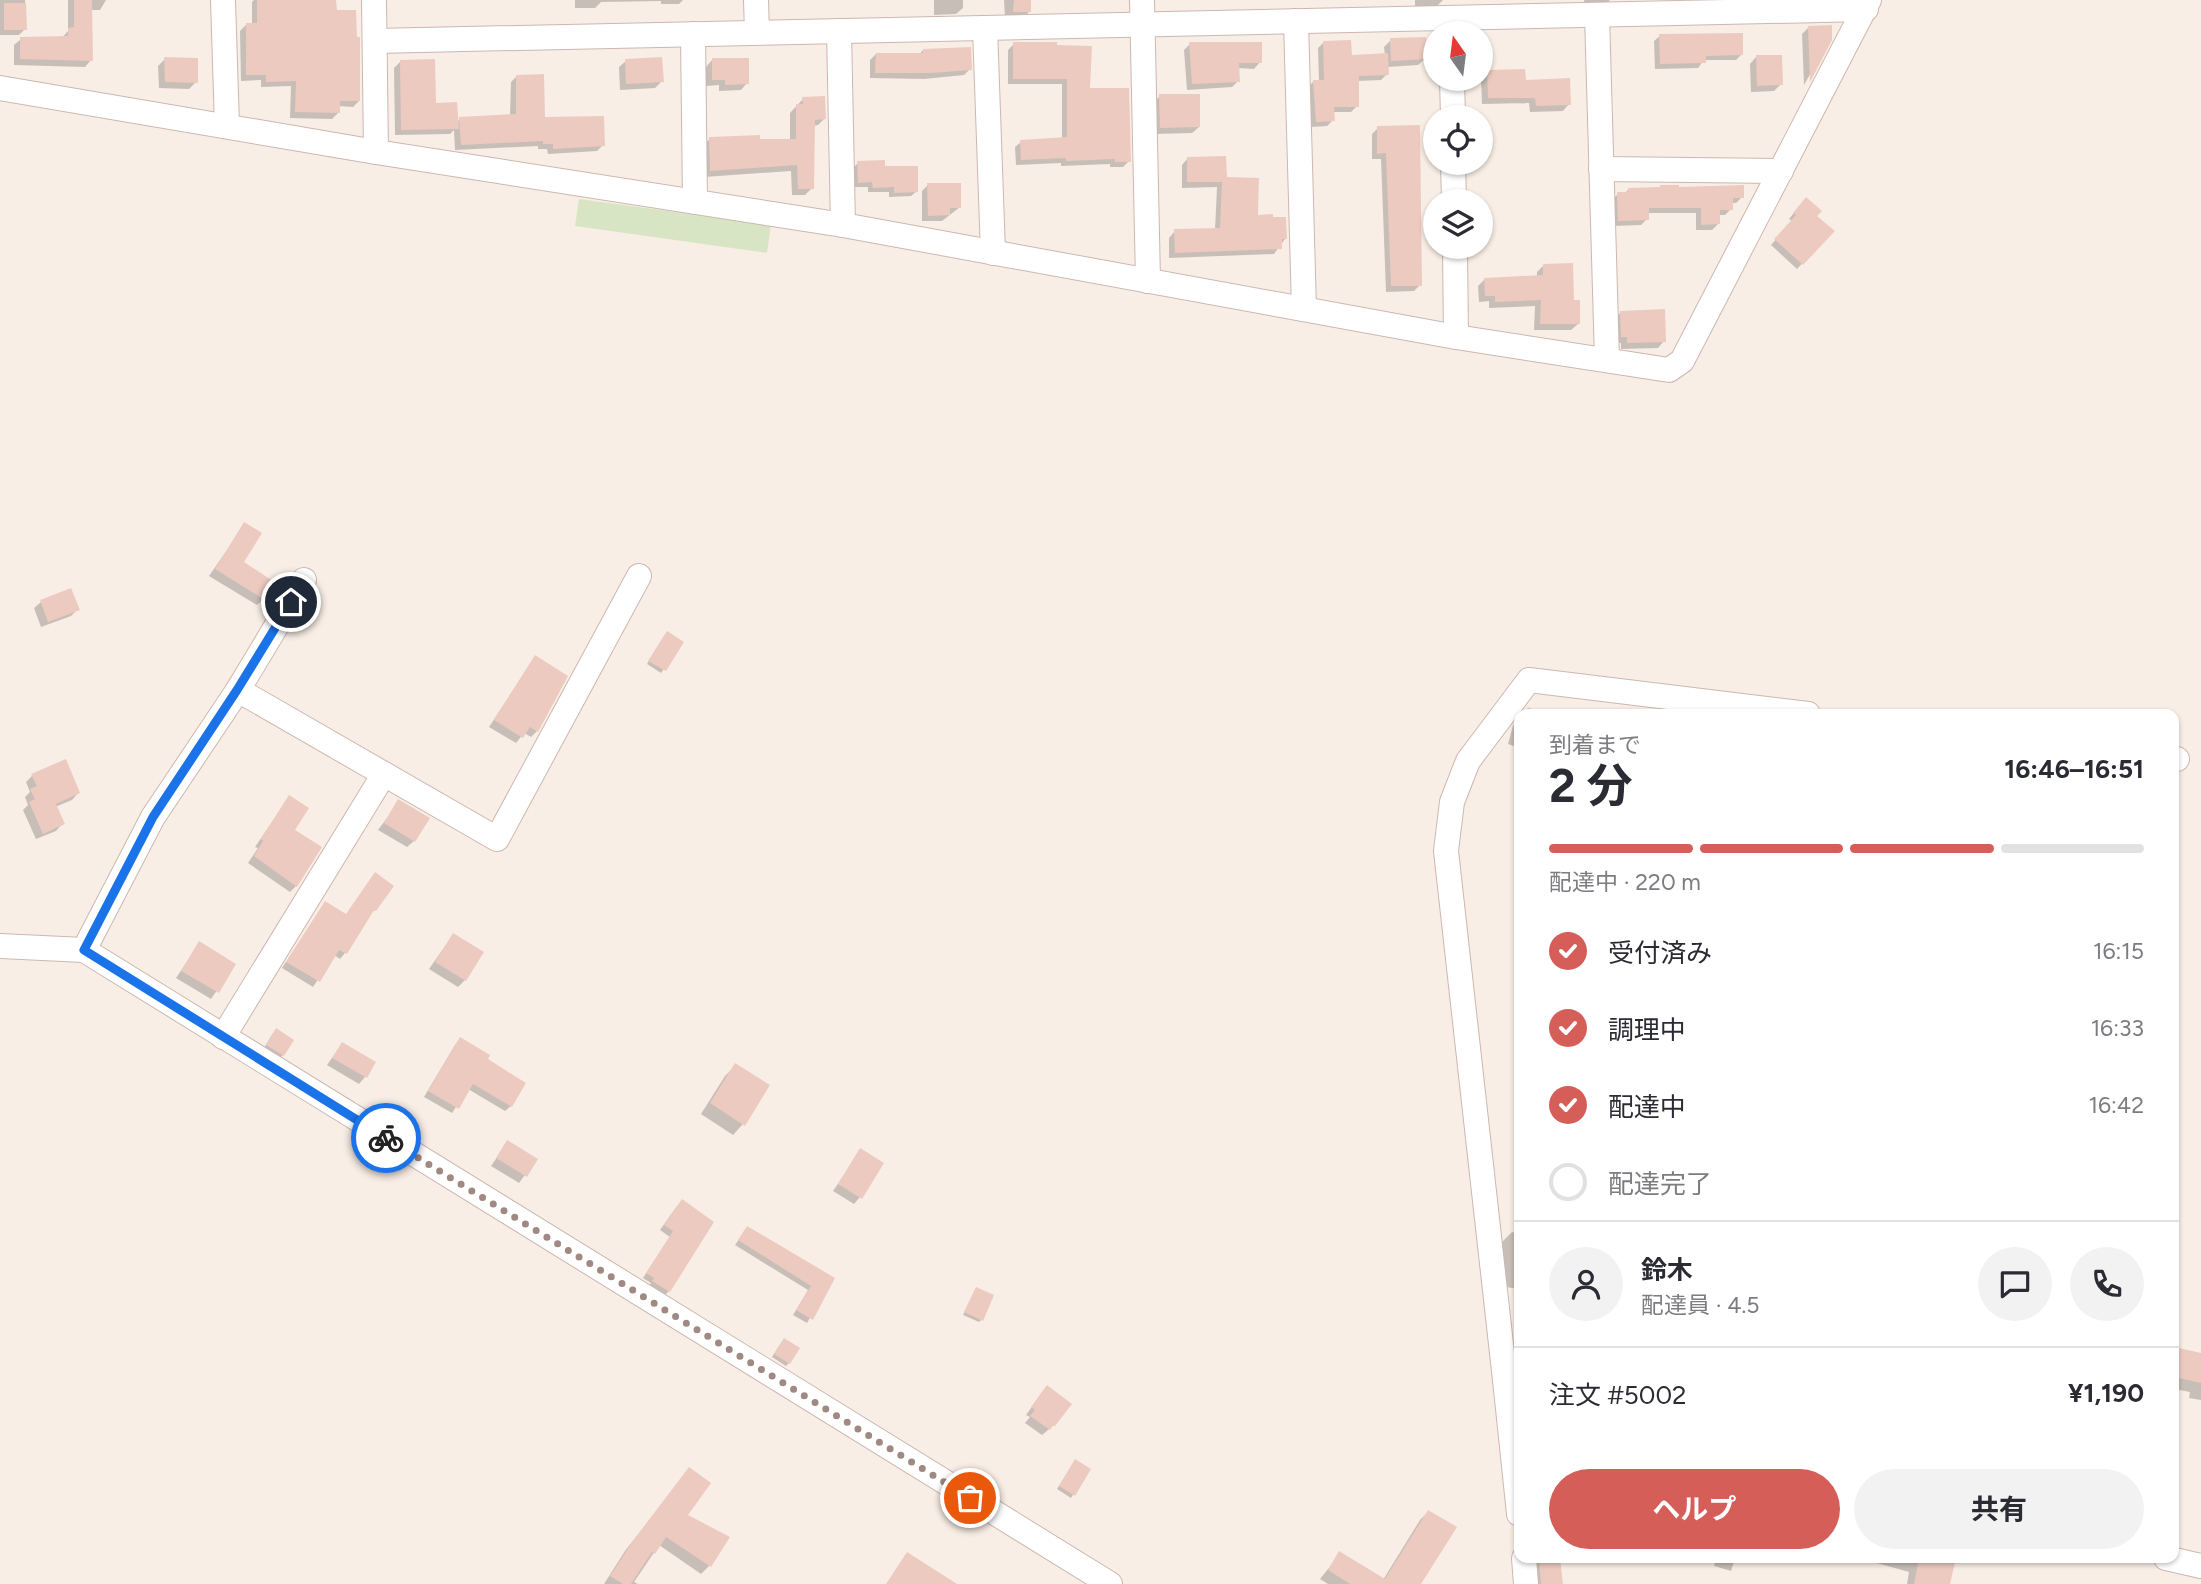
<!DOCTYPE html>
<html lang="ja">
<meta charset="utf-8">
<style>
:root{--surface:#fff;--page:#f2f2f3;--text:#2b2b33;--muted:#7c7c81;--line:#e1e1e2;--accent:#d65e58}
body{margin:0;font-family:Figtree,"Noto Sans JP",sans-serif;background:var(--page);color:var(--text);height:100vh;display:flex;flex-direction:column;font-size:26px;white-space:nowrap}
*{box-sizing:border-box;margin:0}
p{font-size:23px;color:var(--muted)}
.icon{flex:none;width:38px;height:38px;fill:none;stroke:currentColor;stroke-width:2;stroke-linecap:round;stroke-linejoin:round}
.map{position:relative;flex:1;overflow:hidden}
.side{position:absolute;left:1514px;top:709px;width:665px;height:854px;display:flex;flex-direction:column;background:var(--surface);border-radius:14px;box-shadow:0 2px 5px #0004}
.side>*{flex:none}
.needle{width:46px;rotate:346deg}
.buttons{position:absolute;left:1423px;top:21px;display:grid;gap:14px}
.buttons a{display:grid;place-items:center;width:70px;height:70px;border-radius:50%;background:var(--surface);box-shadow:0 2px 5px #0004;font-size:35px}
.pin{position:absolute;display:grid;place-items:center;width:60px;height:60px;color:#fff;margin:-30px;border:4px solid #fff;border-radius:50%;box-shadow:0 2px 7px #0007}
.courier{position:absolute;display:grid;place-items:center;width:70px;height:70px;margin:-35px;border:5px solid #1a73e8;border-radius:50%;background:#fff;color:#222;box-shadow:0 2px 9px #0007}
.head em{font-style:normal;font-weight:700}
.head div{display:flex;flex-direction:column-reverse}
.head{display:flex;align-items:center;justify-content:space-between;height:119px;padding:0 35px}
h1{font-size:46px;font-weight:700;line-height:52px}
.bar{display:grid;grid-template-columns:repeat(4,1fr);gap:10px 7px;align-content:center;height:84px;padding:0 35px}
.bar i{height:9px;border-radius:5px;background:var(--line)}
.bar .active{background:var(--accent)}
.bar p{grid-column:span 4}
.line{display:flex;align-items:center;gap:18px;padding:0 35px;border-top:2px solid var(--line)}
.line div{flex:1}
.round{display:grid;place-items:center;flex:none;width:74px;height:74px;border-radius:37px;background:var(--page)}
ol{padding:0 35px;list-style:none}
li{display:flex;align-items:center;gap:21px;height:77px}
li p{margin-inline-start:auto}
li .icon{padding:7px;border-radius:50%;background:var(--accent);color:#fff;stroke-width:4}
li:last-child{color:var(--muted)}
li i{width:38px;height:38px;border:4px solid var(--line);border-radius:50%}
.action{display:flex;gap:14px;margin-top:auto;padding:14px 35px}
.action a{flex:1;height:80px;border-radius:42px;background:var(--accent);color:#fff;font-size:28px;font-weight:700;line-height:80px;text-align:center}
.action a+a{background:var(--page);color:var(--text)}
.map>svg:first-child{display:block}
.green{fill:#d8e5c5}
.shadow{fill:#0003}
.building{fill:#eccac0}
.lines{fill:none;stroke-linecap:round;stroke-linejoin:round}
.street-casing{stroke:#ccb7b0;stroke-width:26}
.street{stroke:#fff;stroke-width:24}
.done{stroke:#9f8982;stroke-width:7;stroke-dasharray:0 12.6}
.route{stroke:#1a73e8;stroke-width:9}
</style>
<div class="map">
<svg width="2201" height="1584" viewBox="0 0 2201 1584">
<rect width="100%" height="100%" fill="#f9eee5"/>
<path class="green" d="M579 199 771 225 767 253 575 226Z"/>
<g class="shadow">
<path d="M0 0H25V29L19 35H0Z"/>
<path d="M68 0H106L100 10H90L91 60 85 67 14 65V45L21 39 62 38 68 31Z"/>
<path d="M254 0H335V12L359 101 353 107 338 106V113L332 119 290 118 291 86 261 87V80L241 81 240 31 246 25H252V2Z"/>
<path d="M575 0H683L679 4H661V1L601 2 595 8H575Z"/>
<path d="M934 0H963V8L956 14 934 15Z"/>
<path d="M1004 0H1029L1030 11 1023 18H1005Z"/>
<path d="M1415 0H1443L1437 6 1415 7Z"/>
<path d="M1584 0H1610L1605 5H1585Z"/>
<path d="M1809 27 1830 39 1804 85 1802 34Z"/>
<path d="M1660 36 1742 54 1736 60H1704L1698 68 1655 69 1654 41Z"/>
<path d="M1391 40 1425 59 1418 65 1387 67V74L1381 80 1357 81V106L1351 112H1332L1333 120 1327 126 1311 127 1307 88 1313 82H1319L1318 48 1324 42 1350 56 1385 55 1384 47Z"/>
<path d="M1014 44 1088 90 1129 161 1123 167H1110V164L1061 166V163L1016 165 1015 147 1021 142 1062 139V84H1008V50Z"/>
<path d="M1190 44 1260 62 1254 69 1237 68 1238 81 1232 87 1187 90 1184 50Z"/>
<path d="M923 50 970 69 964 75 924 79 870 78V60L876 54 919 55Z"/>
<path d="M1756 57 1781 84 1774 91 1751 92 1750 64Z"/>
<path d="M165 59 196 82 189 89 159 88 158 66Z"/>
<path d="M712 60 747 83 741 90 719 91V85L706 86V67Z"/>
<path d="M626 61 662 81 655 88 620 90 619 67Z"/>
<path d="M400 62 434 105 457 122 460 119 510 116 511 82 517 76 543 119 603 145 597 151 548 154 547 149H538V146L455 150 454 130 450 134 395 135 394 68Z"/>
<path d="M1488 71 1524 82 1569 104 1563 111 1530 112 1529 103 1482 104 1481 78Z"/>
<path d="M1160 96 1199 127 1192 133 1154 134 1153 103Z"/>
<path d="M803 99 824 119 818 125 813 126 812 188 805 195H792L791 171 704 177 703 145 710 139 790 141V113Z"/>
<path d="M1419 127 1420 285 1414 291 1386 292 1381 159H1372V134L1378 128Z"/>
<path d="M1188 158 1225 178 1256 216 1285 239 1274 254 1169 258V238L1175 231 1215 230 1217 187 1182 188V165Z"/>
<path d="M858 163 883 167 917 191 911 196 889 197V192H868V187H854L853 168Z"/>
<path d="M928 185 960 207 942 221H922V191Z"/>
<path d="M1661 186 1678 189 1742 197 1736 203H1731V209L1725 215H1718V224L1712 230H1696V213H1647V219L1641 225 1613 226 1612 200 1618 194H1624L1629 189H1658Z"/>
<path d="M1801 204 1832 231 1797 269 1771 245 1792 221 1789 219Z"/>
<path d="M1543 266 1572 302 1578 324 1571 330H1534L1535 306 1489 308V301L1479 302 1478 286 1485 279 1537 277V272Z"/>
<path d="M1621 312 1664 341 1658 348 1621 349V343H1615V319Z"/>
<path d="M245 524 241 563 264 599 257 605 209 576Z"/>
<path d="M70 590 78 609 71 616 41 627 34 608 41 602Z"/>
<path d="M664 636 682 643 661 673 647 664Z"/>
<path d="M535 657 537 731 531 737 524 733 516 743 489 727Z"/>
<path d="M1528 708 1544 712 1547 709 1565 714H1523Z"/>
<path d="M1519 718V748L1508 744 1513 726Z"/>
<path d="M32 776 78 793 72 800 55 807 62 824 56 831 36 839 23 810 28 805 25 797 30 792 26 782Z"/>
<path d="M289 797 296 886 290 892 248 863 258 848 255 847Z"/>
<path d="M399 802 414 841 407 847 378 830Z"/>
<path d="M391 886 375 910 368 915 345 953 340 959 334 955 313 987 282 968 325 903 345 915Z"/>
<path d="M453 935 465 980 458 987 429 969Z"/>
<path d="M199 944 234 965 211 999 176 978Z"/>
<path d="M273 1033 283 1055 280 1058 264 1048Z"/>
<path d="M460 1039 486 1060 511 1106 505 1111 468 1089 452 1113 424 1097 455 1045Z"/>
<path d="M342 1044 365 1077 359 1084 327 1065Z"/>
<path d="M735 1066 743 1124 733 1135 701 1114 725 1076Z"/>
<path d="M507 1143 536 1160 519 1183 491 1166Z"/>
<path d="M861 1150 860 1197 854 1204 833 1191Z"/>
<path d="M677 1206 669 1291 664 1296 649 1286 651 1283 643 1278 670 1237 660 1230Z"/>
<path d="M747 1228 832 1279 807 1323 793 1315 808 1290 735 1245Z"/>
<path d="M1512 1232 1519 1234V1289L1499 1286 1501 1243Z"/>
<path d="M976 1289 981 1320 979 1322 963 1315Z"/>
<path d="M781 1343 789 1363 786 1366 772 1357Z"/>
<path d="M2174 1349 2201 1357V1400L2189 1398 2190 1392 2174 1389Z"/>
<path d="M1041 1394 1054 1425 1042 1435 1025 1423 1030 1417 1026 1415Z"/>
<path d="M1073 1464 1089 1469 1071 1498 1057 1489Z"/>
<path d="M689 1469 686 1516 727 1538 709 1566 701 1574 659 1545 634 1582 638 1584H604L625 1551Z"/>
<path d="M1428 1512 1419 1584H1328L1320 1579 1340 1554 1383 1580 1420 1520Z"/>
<path d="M1527 1558H1559L1561 1584H1532Z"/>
<path d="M1716 1558H1735L1731 1571 1714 1566Z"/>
<path d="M1859 1558H1955L1949 1584H1907L1909 1572Z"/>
</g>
<g class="building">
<path d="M74 0H92L93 61 20 59V37L68 36V28L74 27Z"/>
<path d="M257 0H336L337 10H356L357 37H360V101H340V113L295 112 296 81 266 82V75H246V23H257Z"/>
<path d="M1014 0H1031V12H1013Z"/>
<path d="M4 3H26L27 30H4Z"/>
<path d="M1832 25V40L1810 82 1808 26Z"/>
<path d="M1743 33V55L1706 56V63L1660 64 1659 34Z"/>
<path d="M1426 37 1427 59 1391 61 1390 38Z"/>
<path d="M1351 40 1352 55 1388 53 1389 75 1359 76V107H1334L1335 121 1316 122 1313 80H1324L1323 41Z"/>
<path d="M1013 42H1057V45L1092 46 1090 88H1129L1131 162H1115V159L1066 161V158L1021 160 1020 140 1067 137V79H1013Z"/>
<path d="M1189 42H1262V63H1239L1240 82 1192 84Z"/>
<path d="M971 47 972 70 931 73H875L876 53H923V49Z"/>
<path d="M1756 55H1782L1783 85 1757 86Z"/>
<path d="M164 57 198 58V83L165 82Z"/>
<path d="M662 57 664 82 626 84 625 59Z"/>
<path d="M712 58H749V84L725 85V80H712Z"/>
<path d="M435 59 436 103 457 102 459 129 401 130 400 60Z"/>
<path d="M1525 69 1526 80 1570 78 1571 105 1536 106 1535 98H1488L1487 70Z"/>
<path d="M544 74 545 117 604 116 605 146 553 149V144H543V141L461 145 459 117 516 114V75Z"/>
<path d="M1159 94H1200V127L1160 128Z"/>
<path d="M825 96 826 119 815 120 814 189H798L797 165 710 171 709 137 760 135V139H796V104H803L802 97Z"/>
<path d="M1420 125 1422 286H1391L1386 153 1377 154V126Z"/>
<path d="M1226 156 1227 177 1259 178 1258 215 1273 214V217H1286L1287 239H1282V249L1175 253 1174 229 1220 228 1222 182H1187V157Z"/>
<path d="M885 160V166H918V192L894 193V187L873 188 872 182 858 183 857 161Z"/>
<path d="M927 183H961V208H950V215L928 216Z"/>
<path d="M1660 185H1679V187L1744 185V198H1733V210H1720V224L1701 225V208H1649V220L1618 221 1617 192H1628V188L1660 187Z"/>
<path d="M1806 197 1822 211 1817 216 1835 231 1803 265 1774 239 1796 215 1793 213Z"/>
<path d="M1573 263 1574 300H1580V324H1540L1541 300 1495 302V296H1485L1484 278 1543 275V264Z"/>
<path d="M1665 309 1666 342 1627 343V337H1621L1620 311Z"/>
<path d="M244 522 262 533 244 562 276 583 265 600 215 569Z"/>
<path d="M71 588 80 610 48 622 40 600Z"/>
<path d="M667 631 684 642 666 671 648 661Z"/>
<path d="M535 655 568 676 538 732 530 727 523 738 494 720Z"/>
<path d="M66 759 80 793 56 804 65 824 43 834 29 802 35 799 30 789 37 786 31 774Z"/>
<path d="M289 795 309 808 295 830 322 847 297 887 254 856 263 841 261 839Z"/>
<path d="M398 799 430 818 415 842 384 823Z"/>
<path d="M375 872 394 886 376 911 374 910 347 954 339 950 320 982 286 962 325 901 346 914Z"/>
<path d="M453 933 484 952 466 981 435 962Z"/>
<path d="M199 941 236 964 219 993 181 971Z"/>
<path d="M276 1028 294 1040 284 1056 266 1045Z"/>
<path d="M460 1037 490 1055 488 1059 526 1083 512 1107 473 1084 459 1109 428 1091Z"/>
<path d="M342 1042 376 1062 367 1078 332 1058Z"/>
<path d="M735 1063 770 1085 745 1126 710 1103Z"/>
<path d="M507 1140 538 1159 527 1177 496 1158Z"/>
<path d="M860 1148 884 1163 862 1199 838 1184Z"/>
<path d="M682 1199 714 1222 670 1292 652 1281 654 1278 646 1273 673 1231 664 1225Z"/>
<path d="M747 1226 835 1278 813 1320 796 1310 811 1286 738 1240Z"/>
<path d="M976 1287 994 1295 983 1321 964 1312Z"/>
<path d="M784 1338 800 1348 790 1364 774 1354Z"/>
<path d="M2174 1347 2201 1353V1383L2174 1377Z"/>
<path d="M1047 1385 1072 1404 1055 1426 1053 1425 1050 1430 1030 1416 1035 1410 1031 1407Z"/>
<path d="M1075 1459 1091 1469 1075 1496 1059 1486Z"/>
<path d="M689 1467 711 1483 688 1515 730 1537 711 1567 666 1537 655 1554 652 1552 631 1584H623L610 1576 633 1541Z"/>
<path d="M1428 1510 1457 1527 1421 1584H1350L1328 1570 1339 1551 1385 1579Z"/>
<path d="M907 1552 957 1584H886Z"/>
<path d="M1539 1558H1560L1563 1584H1541Z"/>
<path d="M1919 1558H1956L1950 1584H1914Z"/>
</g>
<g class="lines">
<defs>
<g id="street">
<path d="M223 0 227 126"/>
<path d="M374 0 376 152"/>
<path d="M756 0 757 32"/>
<path d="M1142 0 1148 281"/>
<path d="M1597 15 1607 360"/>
<path d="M1296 21 1304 309"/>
<path d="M985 28 993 253"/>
<path d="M839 31 843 225"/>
<path d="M693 34 695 202"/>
<path d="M375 41 1866 9"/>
<path d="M1452 79 1453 117"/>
<path d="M0 88 376 152 843 225 1456 337 1669 370 1682 361 1869 0"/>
<path d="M1453 163 1454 201"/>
<path d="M1601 169 1781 171"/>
<path d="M1455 247 1456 337"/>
<path d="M238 690 304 580"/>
<path d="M2174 759H2177"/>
<path d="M0 946 84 950 1110 1584"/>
<path d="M84 950 153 817 238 690 497 839 639 576"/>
<path d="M223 1037 384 774"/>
<path d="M1505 1380 1446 851 1452 802 1468 761 1529 680 1808 714"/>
<path d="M1519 1383 1505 1380 1519 1514"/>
<path d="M1524 1558 1526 1584"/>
<path d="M2166 1558 2201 1566"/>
</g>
</defs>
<use href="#street" class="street-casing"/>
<use href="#street" class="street"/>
</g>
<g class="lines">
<path class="done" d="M386 1138 970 1498"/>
<path class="route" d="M291 602 237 690 153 817 84 950 386 1138"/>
</g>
</svg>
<div class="buttons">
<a><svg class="needle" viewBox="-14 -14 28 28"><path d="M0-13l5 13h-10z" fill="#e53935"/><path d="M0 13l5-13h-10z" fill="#7c7c81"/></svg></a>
<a><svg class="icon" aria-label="locate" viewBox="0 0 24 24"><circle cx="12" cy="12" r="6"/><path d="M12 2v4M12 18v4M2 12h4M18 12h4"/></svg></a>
<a><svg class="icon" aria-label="layers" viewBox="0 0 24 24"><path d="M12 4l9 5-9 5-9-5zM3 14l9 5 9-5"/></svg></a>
</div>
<div class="pin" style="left:970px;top:1498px;background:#ea580c"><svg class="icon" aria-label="bag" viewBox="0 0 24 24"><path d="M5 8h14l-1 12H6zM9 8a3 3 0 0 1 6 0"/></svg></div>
<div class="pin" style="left:291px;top:602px;background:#1f2937"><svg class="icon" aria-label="home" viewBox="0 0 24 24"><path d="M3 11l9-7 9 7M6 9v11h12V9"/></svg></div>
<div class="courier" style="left:386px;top:1138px"><svg class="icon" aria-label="bike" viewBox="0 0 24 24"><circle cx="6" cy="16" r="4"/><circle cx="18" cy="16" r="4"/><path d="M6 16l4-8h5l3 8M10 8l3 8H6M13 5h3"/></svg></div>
<section class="side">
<div class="head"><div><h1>2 分</h1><p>到着まで</p></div><em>16:46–16:51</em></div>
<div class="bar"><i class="active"></i><i class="active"></i><i class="active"></i><i></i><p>配達中 · 220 m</p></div>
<ol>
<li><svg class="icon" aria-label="check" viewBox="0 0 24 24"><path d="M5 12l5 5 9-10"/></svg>受付済み<p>16:15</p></li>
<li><svg class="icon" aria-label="check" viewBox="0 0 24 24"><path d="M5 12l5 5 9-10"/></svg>調理中<p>16:33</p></li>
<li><svg class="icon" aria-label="check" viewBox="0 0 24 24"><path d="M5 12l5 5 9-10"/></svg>配達中<p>16:42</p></li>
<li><i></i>配達完了</li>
</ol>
<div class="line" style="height:126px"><a class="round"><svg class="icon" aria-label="person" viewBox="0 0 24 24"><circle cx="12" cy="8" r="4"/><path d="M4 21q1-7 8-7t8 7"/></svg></a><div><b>鈴木</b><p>配達員 · 4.5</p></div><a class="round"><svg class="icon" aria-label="chat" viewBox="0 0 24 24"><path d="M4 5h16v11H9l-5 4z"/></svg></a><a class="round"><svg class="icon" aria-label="phone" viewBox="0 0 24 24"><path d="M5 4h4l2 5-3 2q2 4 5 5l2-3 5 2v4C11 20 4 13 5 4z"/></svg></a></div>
<div class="line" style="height:91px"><div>注文 #5002</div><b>¥1,190</b></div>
<div class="action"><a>ヘルプ</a><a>共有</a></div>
</section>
</div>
